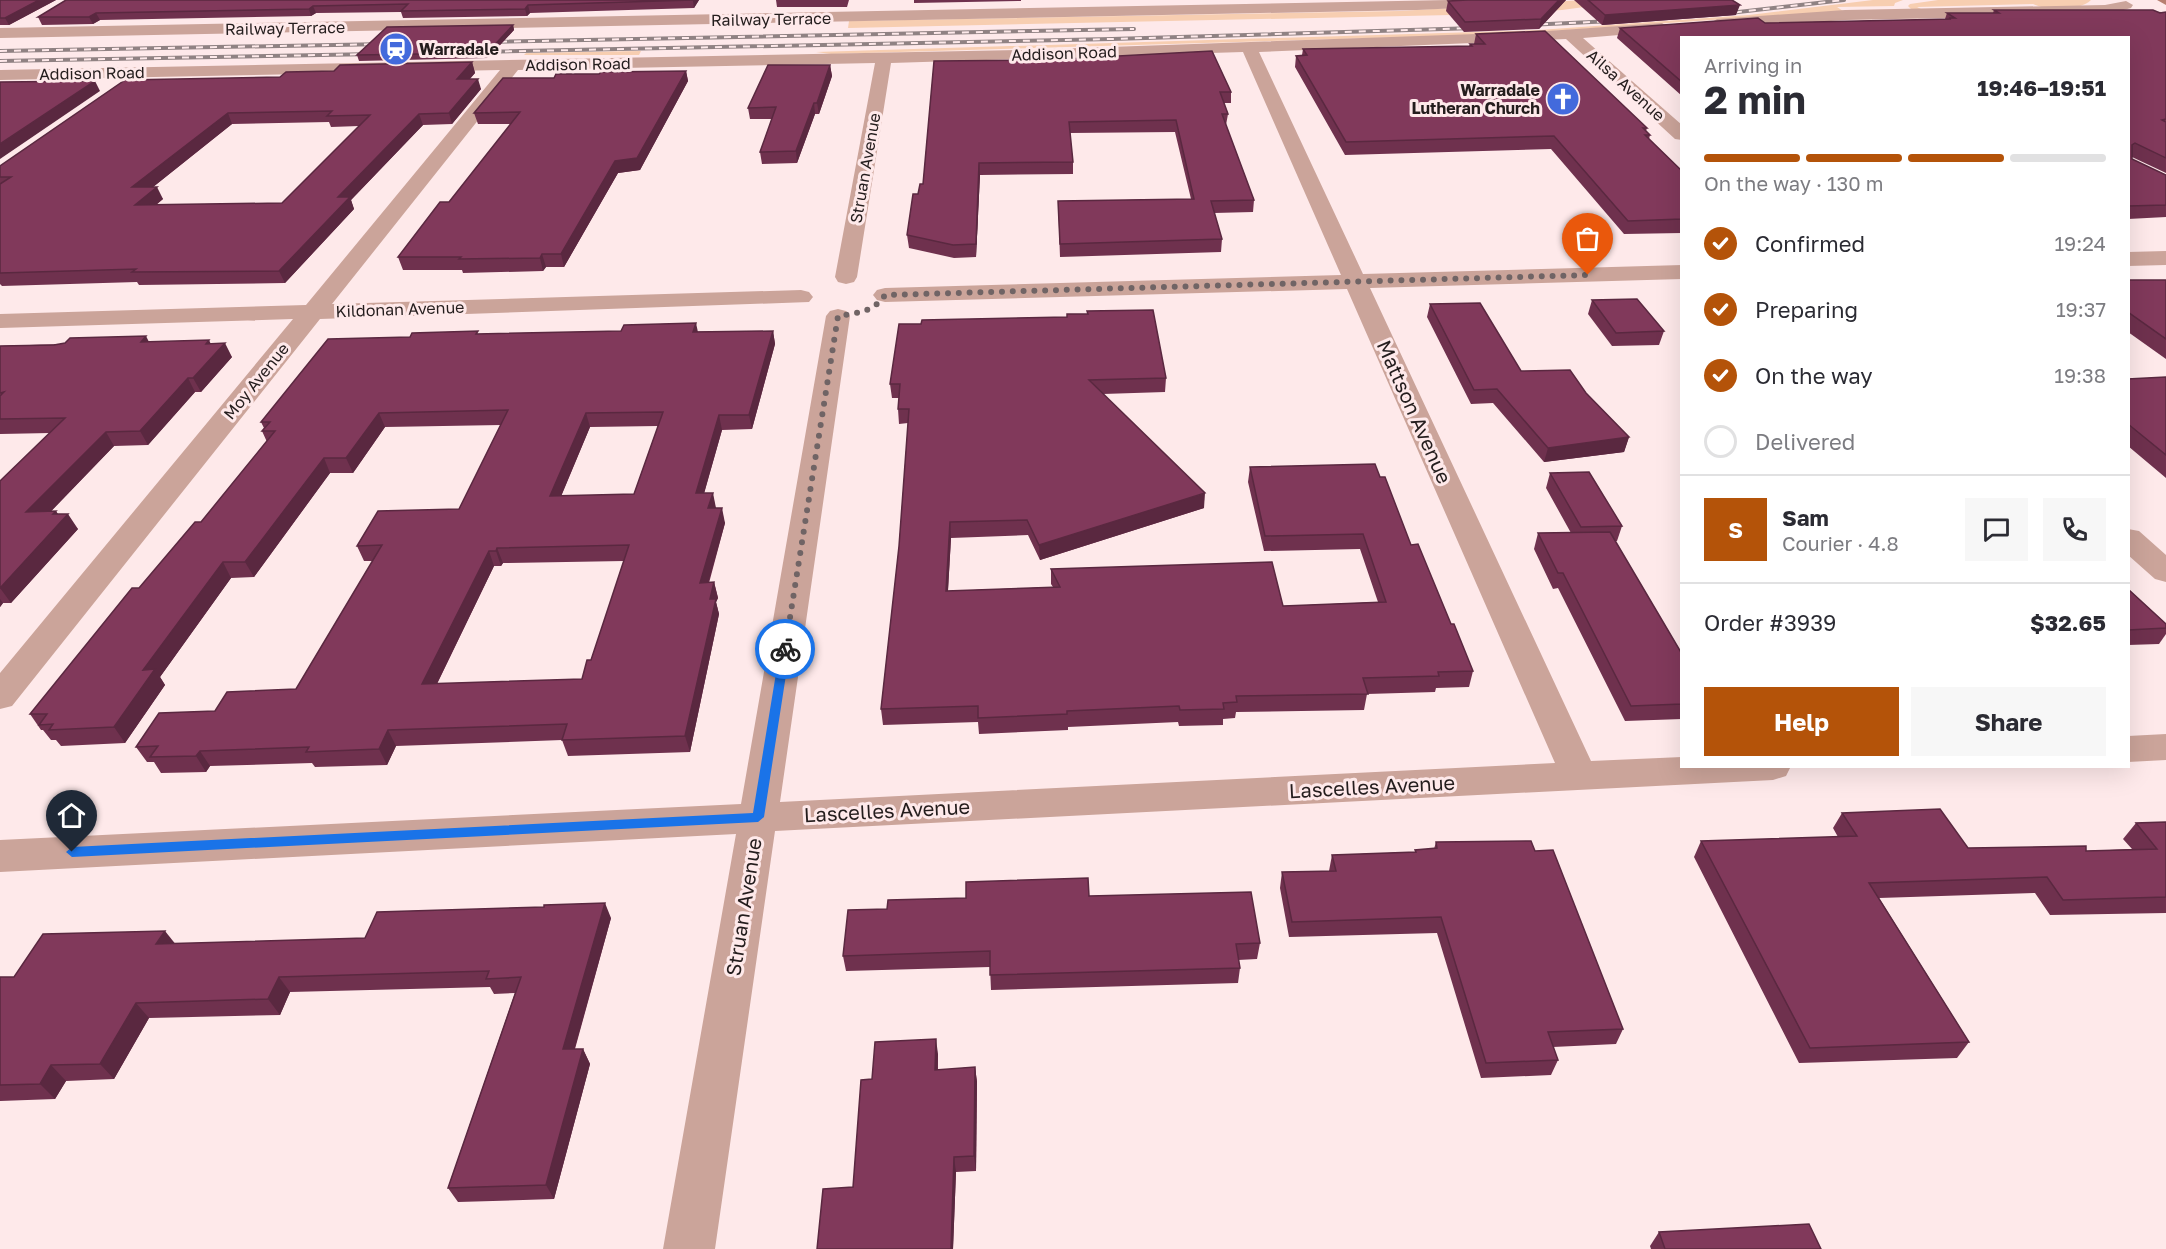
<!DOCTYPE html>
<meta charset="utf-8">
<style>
:root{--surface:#fff;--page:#f7f7f7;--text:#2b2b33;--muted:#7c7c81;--line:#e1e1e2;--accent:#b45309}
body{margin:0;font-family:"Golos Text",sans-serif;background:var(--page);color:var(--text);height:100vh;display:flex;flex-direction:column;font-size:22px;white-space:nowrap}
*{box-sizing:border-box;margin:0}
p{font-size:20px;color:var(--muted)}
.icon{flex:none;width:33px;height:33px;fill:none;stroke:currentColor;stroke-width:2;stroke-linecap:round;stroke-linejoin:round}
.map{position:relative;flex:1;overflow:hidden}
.details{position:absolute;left:1680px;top:36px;width:450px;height:732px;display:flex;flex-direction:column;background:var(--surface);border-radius:0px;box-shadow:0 6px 24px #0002}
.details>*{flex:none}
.pin{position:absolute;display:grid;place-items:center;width:51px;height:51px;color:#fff;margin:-62px -26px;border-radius:50% 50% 50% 0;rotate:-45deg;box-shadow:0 0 6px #0007}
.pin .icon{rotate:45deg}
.courier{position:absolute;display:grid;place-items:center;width:60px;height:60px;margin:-30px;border:4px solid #1a73e8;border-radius:50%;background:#fff;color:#222;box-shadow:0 2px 8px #0007}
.headline em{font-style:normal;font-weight:700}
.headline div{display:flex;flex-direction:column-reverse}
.headline{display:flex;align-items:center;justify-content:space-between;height:102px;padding:0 24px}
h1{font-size:39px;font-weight:700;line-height:45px}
.bar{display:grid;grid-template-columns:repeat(4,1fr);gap:9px 6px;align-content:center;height:72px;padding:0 24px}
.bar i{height:8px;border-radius:4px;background:var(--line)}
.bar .current{background:var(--accent)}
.bar p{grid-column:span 4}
.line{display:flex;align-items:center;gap:15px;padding:0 24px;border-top:2px solid var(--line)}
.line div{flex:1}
.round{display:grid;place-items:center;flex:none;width:63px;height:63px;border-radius:0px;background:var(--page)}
ol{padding:0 24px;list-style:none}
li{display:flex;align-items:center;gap:18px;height:66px}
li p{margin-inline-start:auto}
li .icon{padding:6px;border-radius:50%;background:var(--accent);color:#fff;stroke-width:4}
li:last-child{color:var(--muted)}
li i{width:33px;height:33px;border:3px solid var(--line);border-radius:50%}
.cta{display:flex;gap:12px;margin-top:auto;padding:12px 24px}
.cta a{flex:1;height:69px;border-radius:0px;background:var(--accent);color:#fff;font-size:24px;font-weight:700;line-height:69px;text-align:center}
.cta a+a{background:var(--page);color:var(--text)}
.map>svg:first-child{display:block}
.green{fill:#f7ceb1}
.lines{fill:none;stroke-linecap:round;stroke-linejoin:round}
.minor{fill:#cba49a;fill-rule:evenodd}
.secondary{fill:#b77f70;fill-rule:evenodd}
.rail-casing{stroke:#908283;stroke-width:4}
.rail{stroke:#fee9ea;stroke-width:2;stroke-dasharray:7;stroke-linecap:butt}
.wall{fill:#6f314e;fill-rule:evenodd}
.shaded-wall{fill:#5a2840}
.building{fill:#81395b;stroke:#5a2840;stroke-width:1.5;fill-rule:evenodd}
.route{fill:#1a73e8}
.done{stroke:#706465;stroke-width:6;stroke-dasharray:0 10.8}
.labels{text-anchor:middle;stroke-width:6;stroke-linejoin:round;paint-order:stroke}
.far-street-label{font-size:16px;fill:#241d1d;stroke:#fee9ea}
.far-poi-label{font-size:16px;font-weight:bold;fill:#241d1d;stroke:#fee9ea;text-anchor:start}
.street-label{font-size:20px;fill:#241d1d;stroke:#fee9ea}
</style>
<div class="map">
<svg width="2166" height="1249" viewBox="0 0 2166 1249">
<rect width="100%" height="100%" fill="#fee9ea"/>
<g class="green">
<path d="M1584 0H1636L1562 10 1496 14 848 28 849 21 1400 11Z"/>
<path d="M1873 0H1903L1895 3 1894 6 1837 7 1843 11 1511 34 831 54 816 52 1539 30 1749 15Z"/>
<path d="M1938 0H2091C2080 11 2047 11 2033 4L1917 7 1923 10 1911 9 1908 6 1910 4Z"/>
<path d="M641 51 639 55H524L526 53Z"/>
</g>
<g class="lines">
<g class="minor">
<path d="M1449 0H1549L1542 4 1417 10 0 38V28Z"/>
<path d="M2126 1 2133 5 2131 8 2105 15 1845 20 1717 29 1709 24 1717 19 1845 10 2105 5Z"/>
<path d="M1662 23 1670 28 1667 31 1583 38 1682 125V140L1675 139 1566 39 1259 52 1363 274 1682 265V279L1370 288 1591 761 1682 757V766H1791L1786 776 1773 780 775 831 715 1249H663L736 834 0 872V840L741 804 826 316 830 311 838 309 846 311 850 316 780 802 1555 763 1347 289 885 302 877 300 873 295 877 290 885 288 1341 275 1243 52 891 63 857 277 854 282 846 284 838 282 835 277 875 63 518 70 332 304 801 290 809 292 813 297 809 302 320 319 12 706 0 709V673L293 319 0 328V314L306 305 500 70 0 80V70L1024 50 1533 32Z"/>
<path d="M2166 251V265L2128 266V252Z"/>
<path d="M2128 529 2139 531 2166 555V582L2155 579 2128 555Z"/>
<path d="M2166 734V760L2128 762V736Z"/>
</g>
<path class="secondary" d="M2157 0H2166V5Z"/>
<defs>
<g id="rail">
<path d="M1721 14 1844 0"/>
<path d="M1527 25 1613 21"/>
<path d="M486 42 1134 29"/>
<path d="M0 51 387 44"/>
<path d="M477 52 1112 39 1476 28"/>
<path d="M0 61 375 54"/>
</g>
</defs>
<use href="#rail" class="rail-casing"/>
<use href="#rail" class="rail"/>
</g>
<g class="wall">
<path d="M0 0H56L9 25H0Z"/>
<path d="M66 0H699L694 8 530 13 527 16 403 18 401 12 316 13 311 16 100 20 93 24 42 25 38 17Z"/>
<path d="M776 0H849L847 7H777Z"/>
<path d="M914 0H1021V1L914 3Z"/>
<path d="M1566 0 1539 29 1464 32 1446 11 1448 1Z"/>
<path d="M1574 0H1732L1736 15 1602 25Z"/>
<path d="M1994 10 2166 12V173L2132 157V159L2166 175V217L2128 219V38H1682V96L1617 38 1620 28 1765 23 1945 19 1947 13H1993Z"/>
<path d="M513 25 514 30 488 58 359 61 357 55Z"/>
<path d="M1476 34 1647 128 1646 131 1650 135 1649 139 1682 171V233L1624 234 1551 149 1345 155 1295 67 1296 56 1302 55 1303 49 1469 46 1470 44H1474Z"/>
<path d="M934 61 1231 92V103H1224L1228 114 1226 125 1254 200 1253 212 1214 213 1222 239 1221 252 1060 257 1058 201 1191 199 1175 132 1070 133 1073 162V174L980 175 976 257 954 258 909 248 907 235 918 194 923 184Z"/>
<path d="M472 62 475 73 470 79 481 89 452 124 423 125 351 200 354 209 285 283 139 285 137 282 2 286 0 284V166L280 77 334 71ZM329 122 331 127 359 126 282 203 156 205 163 199 153 187 232 124Z"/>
<path d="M830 65 832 76 819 114H815L797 163 762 164 760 152 772 119H750L748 108Z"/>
<path d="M686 71 688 81 640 170 618 173 564 267H546L543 271 463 273 462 270H403L398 257 449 202 511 124H478L474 113 554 78 599 74Z"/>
<path d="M2128 280H2166V359L2128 332Z"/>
<path d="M1592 300 1664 331 1659 345 1612 346 1588 314Z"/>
<path d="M1430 304 1521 371 1586 393 1629 437 1624 452 1544 462 1493 403 1471 404 1427 317Z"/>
<path d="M1067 317 1166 378 1165 392 1103 394 1204 508 1040 560 1028 535 951 538 948 591 1053 587 1051 584V569L1283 606 1378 602 1360 549 1264 551 1248 482 1250 467 1380 477 1411 545 1473 671 1469 687 1436 688 1435 692 1367 694 1364 710 1236 712 1235 718 1223 719V725L1179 726 1178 722 1068 727V730L979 734 978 722 883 725 881 709 899 546 908 423 899 424 898 409 899 398H892L890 384 921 324Z"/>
<path d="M773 331 775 344 752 429 722 430 704 493 716 508 725 523 709 583 714 582 718 598 716 602 719 614 690 752 568 756 562 740 396 746 387 765 315 767 312 763 210 766 206 772 161 773 154 762H147L136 747 215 711 296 689 373 561H364L357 546 459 509 501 425 385 427 353 473H330L254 577 231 578 160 677 165 685 125 743 61 746 56 740H51L43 730H41L30 714 139 588 201 522 267 442 262 431 264 428 261 422 410 337 478 334ZM658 426 634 494 561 496 590 427ZM624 561 591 660 582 679 437 684 494 566H501L503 563Z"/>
<path d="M149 341 211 344 232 357 201 392H195L148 445 114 446 51 511 58 514 78 529 11 603H3L0 607V481L50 433 0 434V346Z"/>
<path d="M2166 377V478L2128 446V379Z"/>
<path d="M1550 473 1622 526 1617 541H1615L1682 654V719L1625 721 1558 588 1553 589 1534 549 1538 533H1571L1546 488Z"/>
<path d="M2128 589 2166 624V634L2159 644 2128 645Z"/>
<path d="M1842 813 1968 848 2086 851 2132 849 2123 839 2136 823 2166 822V913L2050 915 2035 893 1879 898 1969 1042 1957 1058 1799 1063 1694 857 1701 841 1838 837 1833 828Z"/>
<path d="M1436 842 1535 851 1623 1029 1616 1044 1553 1047 1558 1060 1551 1075 1481 1078 1437 933 1289 937 1280 888 1282 872 1329 871 1332 855 1415 852V850L1434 849Z"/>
<path d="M1089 896 1260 943 1257 959 1238 960 1240 968 1238 983 991 990 990 967 846 971 843 956 887 909Z"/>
<path d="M611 918 575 1049H583L590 1064 554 1199 458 1202 448 1188 515 993 494 994 490 987 290 992 280 1015 149 1018 114 1079 66 1081 55 1099 0 1101V977H14L175 944 365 938Z"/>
<path d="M938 1054V1070L975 1067 977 1082 976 1171 956 1172 953 1249H817L853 1187 872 1079Z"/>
<path d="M1659 1232 1821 1249H1651L1650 1246Z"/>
</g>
<g class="shaded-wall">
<path d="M39 0H56L9 25 5 18Z"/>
<path d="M693 0H699L694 8 693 1Z"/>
<path d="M1559 0H1566L1539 29 1541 19Z"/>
<path d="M528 5 530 13 527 16 525 9Z"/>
<path d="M1740 5 1736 15 1602 25 1605 15Z"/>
<path d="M313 6 316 13 311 16 309 9Z"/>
<path d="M96 13 100 20 93 24 89 17Z"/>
<path d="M513 25 514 30 488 58 487 53Z"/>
<path d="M472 62 475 73 460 89 457 79Z"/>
<path d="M830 65 832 76 819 114 817 103Z"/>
<path d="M686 71 688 81 640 170 618 173 564 267 561 254 615 161Z"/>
<path d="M478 79 481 89 452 124 449 113Z"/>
<path d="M95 81 100 91 0 159V144Z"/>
<path d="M814 103 815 114 797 163 796 151Z"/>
<path d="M228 113 232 124 138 199 132 187Z"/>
<path d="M419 114 423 125 351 200 354 209 285 283 279 271 338 197Z"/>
<path d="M979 163 980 175 976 257V244Z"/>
<path d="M157 187 163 199 141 217 135 205Z"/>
<path d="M542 254 546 267 543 271 540 258Z"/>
<path d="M696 323 699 337 693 332Z"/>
<path d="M773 331 775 344 752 429 749 415Z"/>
<path d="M146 336 153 350 141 342Z"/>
<path d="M209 340 215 353 225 343 232 357 201 392 193 378 206 344Z"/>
<path d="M188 378 195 392 148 445 140 431Z"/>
<path d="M379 413 385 427 353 473 346 458Z"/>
<path d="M586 413 590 427 555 511 550 496Z"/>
<path d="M719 415 722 430 700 508 696 493Z"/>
<path d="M106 432 114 446 36 527 26 512Z"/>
<path d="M1629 437 1624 452 1544 462 1548 448Z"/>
<path d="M324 458 330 473 254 577 245 562Z"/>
<path d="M713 493 716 508H708Z"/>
<path d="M1205 493 1204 508 1040 560 1039 545Z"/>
<path d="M722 508 725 523 704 598 700 583Z"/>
<path d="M56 511 62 520 68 514 78 529 11 603 0 588Z"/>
<path d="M950 522 951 538 947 606 946 591Z"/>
<path d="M497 548 503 563 501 566 496 551Z"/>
<path d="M489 551 494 566 429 700 422 684Z"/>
<path d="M223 562 231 578 160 677 165 685 125 743 114 727 143 670Z"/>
<path d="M714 582 718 598 716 602 719 614 690 752 685 736 710 599Z"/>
<path d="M0 599 3 603 0 607Z"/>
<path d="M388 730 396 746 387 765 379 749Z"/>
<path d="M200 751 210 766 206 772 196 756Z"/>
<path d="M605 903 611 918 570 1065 563 1049Z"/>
<path d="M165 931 177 946 156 944Z"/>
<path d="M279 977 290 992 280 1015 268 999Z"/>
<path d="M136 1003 149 1018 114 1079 100 1064Z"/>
<path d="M936 1039 938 1054 937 1085 935 1070Z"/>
<path d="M583 1049 590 1064 554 1199 546 1185Z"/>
<path d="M51 1065 66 1081 55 1099 40 1084Z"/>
<path d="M975 1067 977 1082 976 1171 974 1156Z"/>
<path d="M954 1157 956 1172 953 1249H951Z"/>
</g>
<g class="building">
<path d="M0 0H39L5 18H0Z"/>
<path d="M66 0H693L528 5 525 9 401 11 408 4 313 6 309 9 96 13 89 17H38Z"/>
<path d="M1468 0H1559L1541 19 1465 22 1448 1Z"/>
<path d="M1588 0H1732L1740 5 1605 15Z"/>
<path d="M1994 10H2153L2160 13 2166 12V119L2162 120 2166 122V158L2135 143 2132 145V159L2166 175V205L2128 206V38H1682V82L1620 28 1758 18 1765 23 1951 19 1949 18H1955L1947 13H1999Z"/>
<path d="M513 25 487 53 357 55 387 27Z"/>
<path d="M1545 31 1647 128H1643L1650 135H1645L1682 171V219L1628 221 1554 136 1346 142 1296 56 1307 55 1303 49 1472 46 1470 44H1485L1476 34Z"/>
<path d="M1212 51 1231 92H1220L1228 114H1222L1254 200 1211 201 1222 239 1060 244 1058 201 1194 199 1176 120 1069 122 1073 162 979 163 976 244 953 245 907 235 913 194H918L920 184H923L934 61 1042 60Z"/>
<path d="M472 62 457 79H478L449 113 419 114 338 197H350L279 271 132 272 136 269 0 273V184L11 177H0V166L125 80 280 77 286 72 334 71 340 65ZM332 111 327 116 370 115 282 203 135 205 157 187H132L228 113Z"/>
<path d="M768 65H830L817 103H814L796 151 760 152 776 107 748 108Z"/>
<path d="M686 71 637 158 615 161 561 254H542L540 258 459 259 461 257H398L440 202H449L520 112 474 113 503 78H554L556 74H599L601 72Z"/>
<path d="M95 81 0 144V82Z"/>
<path d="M2128 280H2166V339L2128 312Z"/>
<path d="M1637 299 1664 331 1616 333 1592 300Z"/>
<path d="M1480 303 1521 371 1570 370 1586 393 1629 437 1548 448 1497 389 1474 390 1430 304Z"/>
<path d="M1153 310 1166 378 1089 380 1205 493 1039 545 1027 520 950 522 946 591 1060 587 1051 569 1272 562 1283 606 1386 602 1363 534 1265 536 1250 467 1375 464 1380 477H1385L1411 545 1418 544 1451 624H1454L1473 671 1438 672 1439 676 1363 678 1368 694 1236 696 1237 702 1223 703 1224 709 1180 710 1179 706 1067 711V714L978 718V706L881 709 899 546 909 409H898L900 384H890L899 324H921L922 320 1067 317V314H1088L1087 311Z"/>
<path d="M696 323 693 332 773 331 749 415H719L696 493H713L708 508H722L700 583 714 582 710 599H716L685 736 562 740 567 724 388 730 379 749 306 752 309 747 200 751 196 756 150 757 158 746 136 747 159 713 215 711 227 692 296 689 382 545 357 546 378 511 459 509 508 410 379 413 346 458H324L245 562H223L143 670 155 669 114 727 49 730 53 724 39 725 47 714H30L132 588H139L195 522H201L275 431H262L270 422H261L328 339 410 337 412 333 478 331 476 334 621 331 624 325ZM663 412 634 494 550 496 586 413ZM629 545 591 660H587L582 679 422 684 489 551H496L497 548Z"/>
<path d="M146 336 141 342 209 340 206 344 225 343 193 378H188L140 431 106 432 26 512 56 511 53 514H68L0 588V481L65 418 0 419V396L4 392 0 393V346L54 345 65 343 70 338Z"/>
<path d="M2166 377V455L2128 424V379Z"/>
<path d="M1589 472 1622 526 1581 527 1550 473Z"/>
<path d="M1610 532 1682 654V704L1631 706 1563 573H1558L1538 533Z"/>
<path d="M2128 589 2166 624V628L2128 630Z"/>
<path d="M1940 809 1968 848 2086 846V851L2157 849 2136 823 2166 822V897L2063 900 2047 877 1869 883 1969 1042 1810 1048 1701 841 1857 836 1842 813Z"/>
<path d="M1531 841 1535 851 1553 850 1623 1029 1548 1032 1558 1060 1486 1063 1441 917 1292 922 1282 872 1336 871 1332 855 1416 852 1415 850 1437 848 1436 842Z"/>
<path d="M1088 878 1089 896 1251 892 1260 943 1236 944 1240 968 990 975V951L843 956 848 910 887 909 888 900 966 898V882Z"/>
<path d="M605 903 563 1049H583L546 1185 448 1188 521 977 486 979 489 971 279 977 268 999 136 1003 100 1064 51 1065 40 1084 0 1085V977H14L43 934 165 931 156 944 365 938 377 912 544 907V905Z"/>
<path d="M936 1039 935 1070 975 1067 974 1156 954 1157 951 1249H817L823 1189 853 1187 861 1080 872 1079 875 1042Z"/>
<path d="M1809 1224 1821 1249H1665L1659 1232Z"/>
</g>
<path class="route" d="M785 646 790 649 764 817 758 822 72 857 66 852 72 847 753 813 780 649Z"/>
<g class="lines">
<path class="done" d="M785 649 838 316C857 313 874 312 885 295L1588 275"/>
</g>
<defs>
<symbol id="station-disc" viewBox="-11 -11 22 22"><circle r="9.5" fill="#436adc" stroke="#fee9ea"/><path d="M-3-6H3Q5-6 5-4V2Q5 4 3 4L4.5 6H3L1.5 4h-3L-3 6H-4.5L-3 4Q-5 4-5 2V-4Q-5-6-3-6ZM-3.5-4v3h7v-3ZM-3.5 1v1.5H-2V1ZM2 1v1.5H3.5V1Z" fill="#fff"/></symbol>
<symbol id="church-disc" viewBox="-11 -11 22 22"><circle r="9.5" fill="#436adc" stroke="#fee9ea"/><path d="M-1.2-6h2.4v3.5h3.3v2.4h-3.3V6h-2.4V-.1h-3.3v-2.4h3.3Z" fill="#fff"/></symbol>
</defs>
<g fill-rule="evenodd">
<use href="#station-disc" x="377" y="30" width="38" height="38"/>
<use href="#church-disc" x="1544" y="80" width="38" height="38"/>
</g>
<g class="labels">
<g class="far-street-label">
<text transform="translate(771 19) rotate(-1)" y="6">Railway Terrace</text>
<text transform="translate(285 28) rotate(-1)" y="6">Railway Terrace</text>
<text transform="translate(1064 53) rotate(-2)" y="6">Addison Road</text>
<text transform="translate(578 64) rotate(-1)" y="6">Addison Road</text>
<text transform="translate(92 73) rotate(-1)" y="6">Addison Road</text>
<text transform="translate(1626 85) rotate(42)" y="6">Ailsa Avenue</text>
<text transform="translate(865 168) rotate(-80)" y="6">Struan Avenue</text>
<text transform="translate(400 309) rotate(-2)" y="6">Kildonan Avenue</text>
<text transform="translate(256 381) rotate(-51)" y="6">Moy Avenue</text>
</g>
<g class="far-poi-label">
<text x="419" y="55">Warradale</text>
<text x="1540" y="96" text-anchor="end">Warradale<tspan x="1540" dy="18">Lutheran Church</tspan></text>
</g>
<g class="street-label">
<text transform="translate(1414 412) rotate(66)" y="7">Mattson Avenue</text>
<text transform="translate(1372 787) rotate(-3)" y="7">Lascelles Avenue</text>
<text transform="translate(887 811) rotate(-3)" y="7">Lascelles Avenue</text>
<text transform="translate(744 907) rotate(-81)" y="7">Struan Avenue</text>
</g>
</g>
</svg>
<div class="pin" style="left:1588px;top:275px;background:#ea580c"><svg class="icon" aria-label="bag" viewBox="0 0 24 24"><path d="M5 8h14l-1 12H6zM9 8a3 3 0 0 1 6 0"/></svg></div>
<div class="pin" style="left:72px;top:852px;background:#1f2937"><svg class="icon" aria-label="home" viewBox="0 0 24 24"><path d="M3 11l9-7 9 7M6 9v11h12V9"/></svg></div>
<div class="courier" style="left:785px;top:649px"><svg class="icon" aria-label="bike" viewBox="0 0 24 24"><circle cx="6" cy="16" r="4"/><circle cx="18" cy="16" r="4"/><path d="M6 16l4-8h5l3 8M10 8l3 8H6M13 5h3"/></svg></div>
<section class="details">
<div class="headline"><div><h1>2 min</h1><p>Arriving in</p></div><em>19:46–19:51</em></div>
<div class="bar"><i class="current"></i><i class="current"></i><i class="current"></i><i></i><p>On the way · 130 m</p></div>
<ol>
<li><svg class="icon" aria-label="check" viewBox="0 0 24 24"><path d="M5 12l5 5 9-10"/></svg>Confirmed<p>19:24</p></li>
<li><svg class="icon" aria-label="check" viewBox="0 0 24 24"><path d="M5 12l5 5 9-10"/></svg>Preparing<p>19:37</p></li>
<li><svg class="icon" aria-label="check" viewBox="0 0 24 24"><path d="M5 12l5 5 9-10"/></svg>On the way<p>19:38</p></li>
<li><i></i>Delivered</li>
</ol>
<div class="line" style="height:108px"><b class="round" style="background:var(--accent);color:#fff">S</b><div><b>Sam</b><p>Courier · 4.8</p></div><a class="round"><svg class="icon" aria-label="chat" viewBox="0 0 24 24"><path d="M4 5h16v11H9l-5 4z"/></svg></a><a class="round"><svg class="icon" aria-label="phone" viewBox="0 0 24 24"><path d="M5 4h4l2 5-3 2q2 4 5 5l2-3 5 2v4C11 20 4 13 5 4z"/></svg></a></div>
<div class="line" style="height:78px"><div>Order #3939</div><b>$32.65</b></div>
<div class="cta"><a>Help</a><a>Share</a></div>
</section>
</div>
